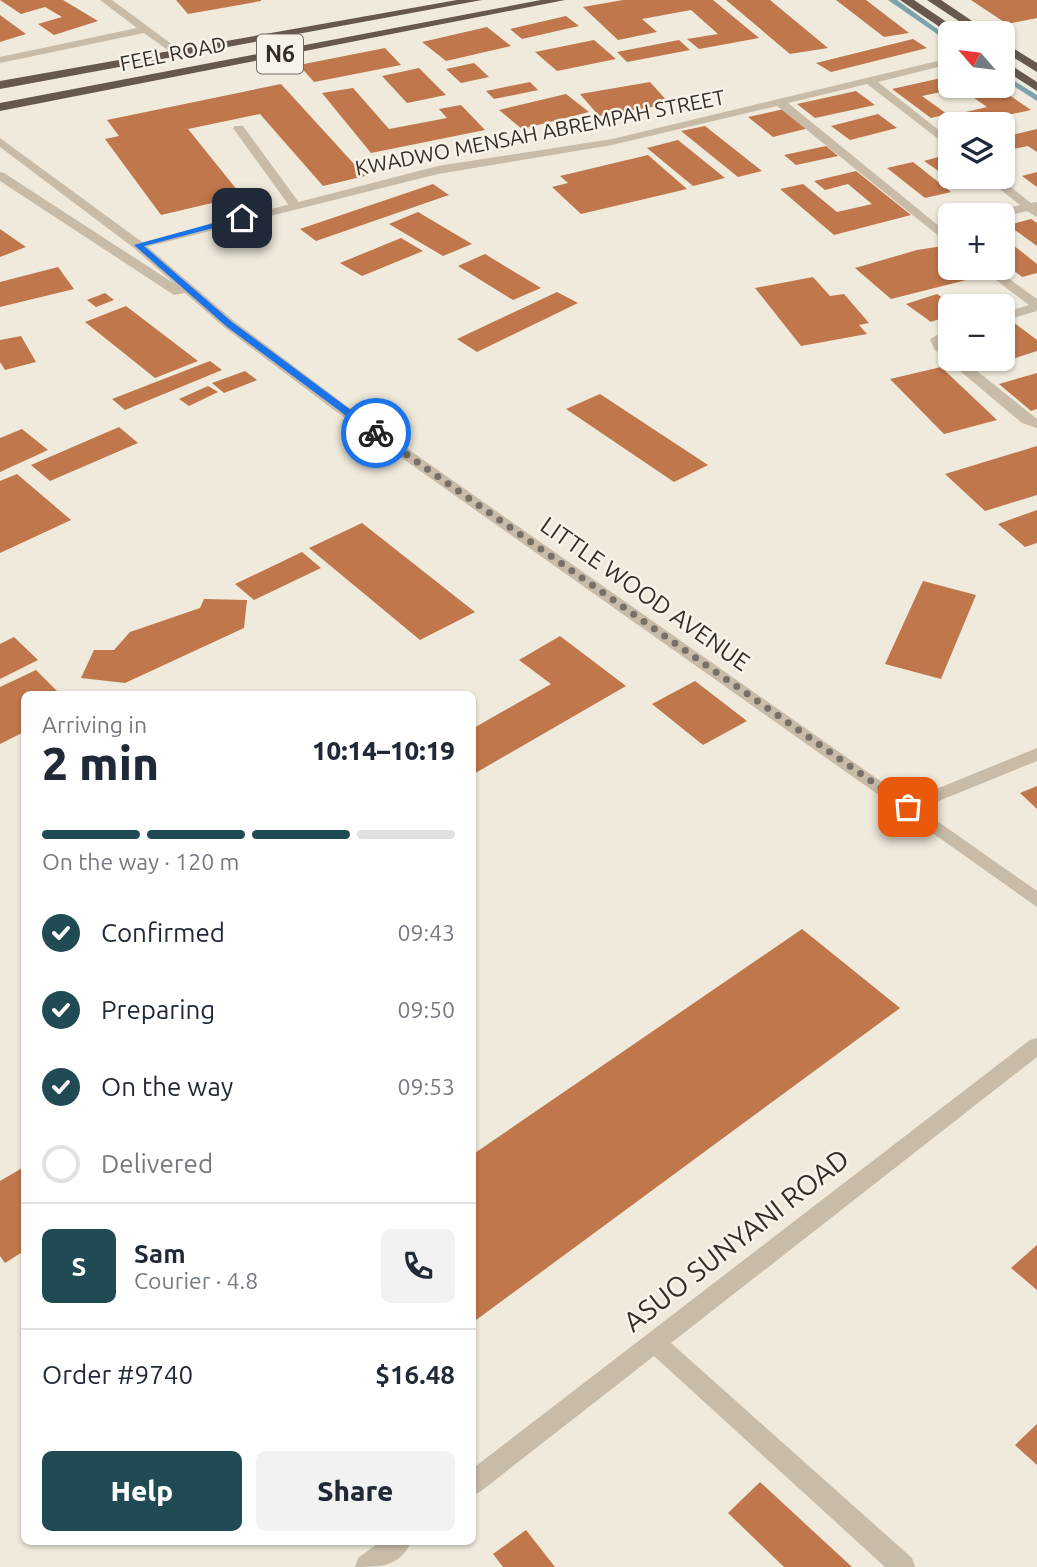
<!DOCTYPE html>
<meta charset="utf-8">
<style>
:root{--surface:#fff;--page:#f2f2f3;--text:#1f2937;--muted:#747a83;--line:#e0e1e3;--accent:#204a54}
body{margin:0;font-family:Ubuntu,sans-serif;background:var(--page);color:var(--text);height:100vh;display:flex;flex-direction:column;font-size:26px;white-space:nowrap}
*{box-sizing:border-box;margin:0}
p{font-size:23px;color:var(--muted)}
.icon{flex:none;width:38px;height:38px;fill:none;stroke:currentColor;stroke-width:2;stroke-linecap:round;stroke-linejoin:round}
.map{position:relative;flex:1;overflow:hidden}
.sheet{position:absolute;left:21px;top:691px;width:455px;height:854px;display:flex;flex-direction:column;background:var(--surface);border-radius:10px;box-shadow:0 2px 5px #0004}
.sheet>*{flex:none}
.needle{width:46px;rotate:298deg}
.tools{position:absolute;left:938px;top:21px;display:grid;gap:14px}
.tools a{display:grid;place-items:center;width:77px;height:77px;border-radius:10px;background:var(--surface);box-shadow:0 2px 5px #0004;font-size:35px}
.pin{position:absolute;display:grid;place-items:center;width:60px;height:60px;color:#fff;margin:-30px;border-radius:14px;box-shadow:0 4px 10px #0006}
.courier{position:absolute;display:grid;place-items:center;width:70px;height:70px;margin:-35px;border:5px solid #1a73e8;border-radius:50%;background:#fff;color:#222;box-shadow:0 2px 9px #0007}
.overview em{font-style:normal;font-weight:800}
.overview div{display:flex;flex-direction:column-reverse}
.overview{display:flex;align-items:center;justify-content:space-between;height:119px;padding:0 21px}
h1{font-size:46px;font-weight:800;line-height:52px}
.bar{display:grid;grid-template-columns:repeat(4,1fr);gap:10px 7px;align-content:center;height:84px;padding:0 21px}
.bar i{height:9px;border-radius:5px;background:var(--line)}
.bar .active{background:var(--accent)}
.bar p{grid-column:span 4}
.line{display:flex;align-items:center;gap:18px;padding:0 21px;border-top:2px solid var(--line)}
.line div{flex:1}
.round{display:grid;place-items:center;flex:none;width:74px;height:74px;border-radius:10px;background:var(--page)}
ol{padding:0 21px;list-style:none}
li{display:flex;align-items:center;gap:21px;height:77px}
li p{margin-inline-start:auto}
li .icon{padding:7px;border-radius:50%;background:var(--accent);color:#fff;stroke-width:4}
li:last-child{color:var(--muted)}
li i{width:38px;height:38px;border:4px solid var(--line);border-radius:50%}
.button{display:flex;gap:14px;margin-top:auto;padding:14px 21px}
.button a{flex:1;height:80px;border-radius:10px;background:var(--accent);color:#fff;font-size:28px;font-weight:800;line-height:80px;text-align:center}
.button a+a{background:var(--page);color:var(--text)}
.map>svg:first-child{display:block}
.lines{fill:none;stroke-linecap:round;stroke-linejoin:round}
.stream{fill:#7ca3ac;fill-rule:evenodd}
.building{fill:#bf774b}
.service{fill:#c8bba8;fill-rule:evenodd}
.minor{fill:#c8bba8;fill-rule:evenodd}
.tertiary{fill:#c8bba8;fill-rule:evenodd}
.trunk{fill:#66584d;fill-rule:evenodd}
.route{fill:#1a73e8}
.done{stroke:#767067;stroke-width:7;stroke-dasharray:0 12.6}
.labels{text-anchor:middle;stroke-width:5;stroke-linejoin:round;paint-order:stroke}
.far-street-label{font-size:21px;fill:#352e28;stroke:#f8f3e8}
.shield{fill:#f8f3e8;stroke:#706962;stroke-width:2}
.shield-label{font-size:23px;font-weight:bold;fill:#352e28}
.street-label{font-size:24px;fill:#352e28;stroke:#f8f3e8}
.near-street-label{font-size:28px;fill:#352e28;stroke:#f8f3e8}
</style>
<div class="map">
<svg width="1037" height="1567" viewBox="0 0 1037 1567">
<rect width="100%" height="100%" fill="#f0eadc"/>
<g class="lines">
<g class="stream">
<path d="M888 0H897L950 38V43Z"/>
<path d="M1003 74 1037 95V101L1003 79Z"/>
</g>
</g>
<g class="building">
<path d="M0 0H63L98 21 54 35 38 24 62 17 45 7 21 14Z"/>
<path d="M176 0H261V1L188 14Z"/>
<path d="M623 0H713L759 38 699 49 687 39 718 34 691 10 642 19 657 32 618 40 583 7Z"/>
<path d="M726 0H770L828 48 790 54Z"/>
<path d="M836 0H866L909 33 884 37Z"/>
<path d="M971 0H1037V18L1007 24Z"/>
<path d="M0 15 26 34 0 42Z"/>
<path d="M566 16 579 26 522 39 510 29Z"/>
<path d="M487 27 511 46 446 61 422 42Z"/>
<path d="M913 39 927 48 831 72 816 63Z"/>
<path d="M594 40 616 59 557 71 535 52Z"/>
<path d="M679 40 690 50 627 62 617 52Z"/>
<path d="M385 48 401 65 314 82 299 65Z"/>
<path d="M474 63 489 77 461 83 446 69Z"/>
<path d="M419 68 446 95 407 103 382 76Z"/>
<path d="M950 76V86H996L1031 110 965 124 953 115 987 107 960 88 922 96 947 114 931 118 892 89Z"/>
<path d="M530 82 538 90 494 99 486 91Z"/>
<path d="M650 82 670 104 599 116 580 94Z"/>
<path d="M281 84 365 176 323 186 260 114 188 129 242 196 161 215 105 139 119 136 107 120Z"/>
<path d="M353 88 389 129 447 118 439 109 461 105 485 130 371 153 322 93Z"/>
<path d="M856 91 875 105 815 118 797 104Z"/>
<path d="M566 94 589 112 522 129 499 110Z"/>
<path d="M784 109 809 128 773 137 748 117Z"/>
<path d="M878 114 897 128 850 140 831 126Z"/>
<path d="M705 126 762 171 738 177 681 131Z"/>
<path d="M1037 129V152L1028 146 1003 151V137Z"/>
<path d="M678 140 725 178 693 186 647 148Z"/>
<path d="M826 146 838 156 796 165 784 155Z"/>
<path d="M648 155 687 189 581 214 552 187 568 183 560 176Z"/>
<path d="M945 155 950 159V177H976L984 182 963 188 924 161Z"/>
<path d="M913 162 951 192 925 198 887 168Z"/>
<path d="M856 171 911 215 834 235 780 189 803 184 837 212 872 204 848 184 825 190 814 181Z"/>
<path d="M1037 172V187L1022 176Z"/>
<path d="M433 184 449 195 316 241 300 229Z"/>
<path d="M418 212 472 244 443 256 389 224Z"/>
<path d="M1031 219 1037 223V246L1008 225Z"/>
<path d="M0 229 26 247 0 257Z"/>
<path d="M1003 237 1037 264V273L1022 277 1003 262Z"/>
<path d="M401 238 423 251 362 276 340 263Z"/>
<path d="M949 245 950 268H978L986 275 891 299 855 268 917 250Z"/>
<path d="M485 254 541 288 513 300 458 266Z"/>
<path d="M58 267 74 289 0 307V282Z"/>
<path d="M813 277 830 296 844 294 869 323 859 325 867 334 801 346 755 288Z"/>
<path d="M557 292 578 303 477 352 457 339Z"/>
<path d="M105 293 114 300 96 307 87 300Z"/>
<path d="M937 294 955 306H950V315L931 322 906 304Z"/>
<path d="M126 306 198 361 155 378 85 322Z"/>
<path d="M1013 322 1037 340V351L982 369 970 359H1003V325Z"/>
<path d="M21 336 36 362 5 370 0 362V340Z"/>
<path d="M210 361 222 370 125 410 112 399Z"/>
<path d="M941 367 997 420 944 434 890 379Z"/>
<path d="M245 371 257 380 224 393 212 383Z"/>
<path d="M1037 373V409L1031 411 999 384Z"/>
<path d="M208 386 218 392 189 406 179 399Z"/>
<path d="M600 394 708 465 674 482 566 409Z"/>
<path d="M119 427 138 443 50 481 31 465Z"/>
<path d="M22 429 48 450 0 472V438Z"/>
<path d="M1037 446V495L985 511 945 474Z"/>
<path d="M17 474 71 520 0 553V481Z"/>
<path d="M1037 510V543L1025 547 998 524Z"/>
<path d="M362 523 475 612 420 640 309 548Z"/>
<path d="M302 552 321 568 254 600 235 584Z"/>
<path d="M923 581 976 595 941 679 885 664Z"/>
<path d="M204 599 247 600 244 628 125 683 81 678 94 650H114L130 632 200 608Z"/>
<path d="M560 636 626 686 472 775V729L551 684 519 660Z"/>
<path d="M14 637 38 660 0 679V644Z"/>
<path d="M36 670 61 695H24V732L0 744V687Z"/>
<path d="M695 681 747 721 703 745 652 704Z"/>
<path d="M1037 786V809L1020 793Z"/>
<path d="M802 929 900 1008 472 1323V1155Z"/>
<path d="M24 1167V1251L5 1263 0 1256V1181Z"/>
<path d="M1037 1245V1290L1011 1268Z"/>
<path d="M1037 1424V1465L1015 1445Z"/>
<path d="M760 1482 852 1567H784L728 1513Z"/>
<path d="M526 1530 555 1567H503L493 1554Z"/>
</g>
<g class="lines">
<g class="service">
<path d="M100 0H112L185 54 176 56 144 33 0 63V57L137 28Z"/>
<path d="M235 126H243L300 204 298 207H290L233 128Z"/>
</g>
<g class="minor">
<path d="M950 58V64L878 82 950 139V148L867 84 788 103 950 235V245L777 106 612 145 438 174 138 249 132 245 438 166 612 139Z"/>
<path d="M985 177H998L1031 203 1037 202V217L1027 211 1003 217 989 215 991 212 1020 205Z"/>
<path d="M980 268H994L1037 299V311L1003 321V313L1029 305Z"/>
<path d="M950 328V337L944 341 950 349V359H962L1037 419V428L1022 423 934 349 930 339Z"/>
<path d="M1037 748V761L914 811H902L899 807 902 803Z"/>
<path d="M1037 1038V1057L671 1343 912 1558 915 1567H885L654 1356 480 1492 472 1495V1469L1030 1040Z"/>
<path d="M380 1542H411C400 1567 379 1567 355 1567L358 1558Z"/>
</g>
<path class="tertiary" d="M0 138 142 242 234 321 344 404 1037 891V907L334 410 224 327 185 293 174 295 0 181V172L4 173 175 284 134 248 0 147Z"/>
<g class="trunk">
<path d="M457 0H482L0 89V81Z"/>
<path d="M541 0H565L0 111V103Z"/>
<path d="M900 0H914L963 33 950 34Z"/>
<path d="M927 0H941L990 33H977Z"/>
<path d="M1003 42 1037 63V72L1003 51Z"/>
<path d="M1003 60 1037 82V91L1003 69Z"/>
</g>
</g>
<path class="route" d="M242 215 244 220 144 246 232 322 379 431V435H372L226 326 134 245Z"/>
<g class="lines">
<path class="done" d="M376 433 908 807"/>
</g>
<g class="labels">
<g class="far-street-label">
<text transform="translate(173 54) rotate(-11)" y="7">FEEL ROAD</text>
<text transform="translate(540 133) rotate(-11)" y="7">KWADWO MENSAH ABREMPAH STREET</text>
</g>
<rect class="shield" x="257" y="34.5" width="46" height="39" rx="5"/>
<g class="shield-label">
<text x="280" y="62">N6</text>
</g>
<g class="street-label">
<text transform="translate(645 594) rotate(35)" y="8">LITTLE WOOD AVENUE</text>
</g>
<g class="near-street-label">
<text transform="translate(736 1240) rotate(-38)" y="10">ASUO SUNYANI ROAD</text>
</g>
</g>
</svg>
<div class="tools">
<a><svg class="needle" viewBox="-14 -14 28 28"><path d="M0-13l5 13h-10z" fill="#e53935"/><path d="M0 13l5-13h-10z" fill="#747a83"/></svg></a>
<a><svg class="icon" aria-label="layers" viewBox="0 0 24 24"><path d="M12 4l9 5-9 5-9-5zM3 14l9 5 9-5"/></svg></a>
<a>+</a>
<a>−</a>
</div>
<div class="pin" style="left:908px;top:807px;background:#ea580c"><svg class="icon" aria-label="bag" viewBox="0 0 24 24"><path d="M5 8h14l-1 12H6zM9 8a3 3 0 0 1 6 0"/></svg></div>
<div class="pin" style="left:242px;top:218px;background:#1f2937"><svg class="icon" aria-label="home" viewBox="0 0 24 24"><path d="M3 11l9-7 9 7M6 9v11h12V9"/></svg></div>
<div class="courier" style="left:376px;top:433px"><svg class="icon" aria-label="bike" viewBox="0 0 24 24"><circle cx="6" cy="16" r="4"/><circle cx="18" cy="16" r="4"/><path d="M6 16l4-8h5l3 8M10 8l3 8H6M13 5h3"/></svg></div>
<section class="sheet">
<div class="overview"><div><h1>2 min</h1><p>Arriving in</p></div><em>10:14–10:19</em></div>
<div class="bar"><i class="active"></i><i class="active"></i><i class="active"></i><i></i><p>On the way · 120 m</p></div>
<ol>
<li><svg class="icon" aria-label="check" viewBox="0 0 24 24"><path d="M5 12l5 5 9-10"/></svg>Confirmed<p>09:43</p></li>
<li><svg class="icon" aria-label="check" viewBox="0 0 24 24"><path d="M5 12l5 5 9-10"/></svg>Preparing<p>09:50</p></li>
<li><svg class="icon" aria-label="check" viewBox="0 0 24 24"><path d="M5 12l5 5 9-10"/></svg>On the way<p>09:53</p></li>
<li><i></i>Delivered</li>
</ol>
<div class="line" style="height:126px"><b class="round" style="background:var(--accent);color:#fff">S</b><div><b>Sam</b><p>Courier · 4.8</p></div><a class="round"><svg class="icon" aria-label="phone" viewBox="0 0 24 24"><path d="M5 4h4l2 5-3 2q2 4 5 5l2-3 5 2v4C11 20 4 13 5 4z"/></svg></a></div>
<div class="line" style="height:91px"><div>Order #9740</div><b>$16.48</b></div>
<div class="button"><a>Help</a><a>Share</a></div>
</section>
</div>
